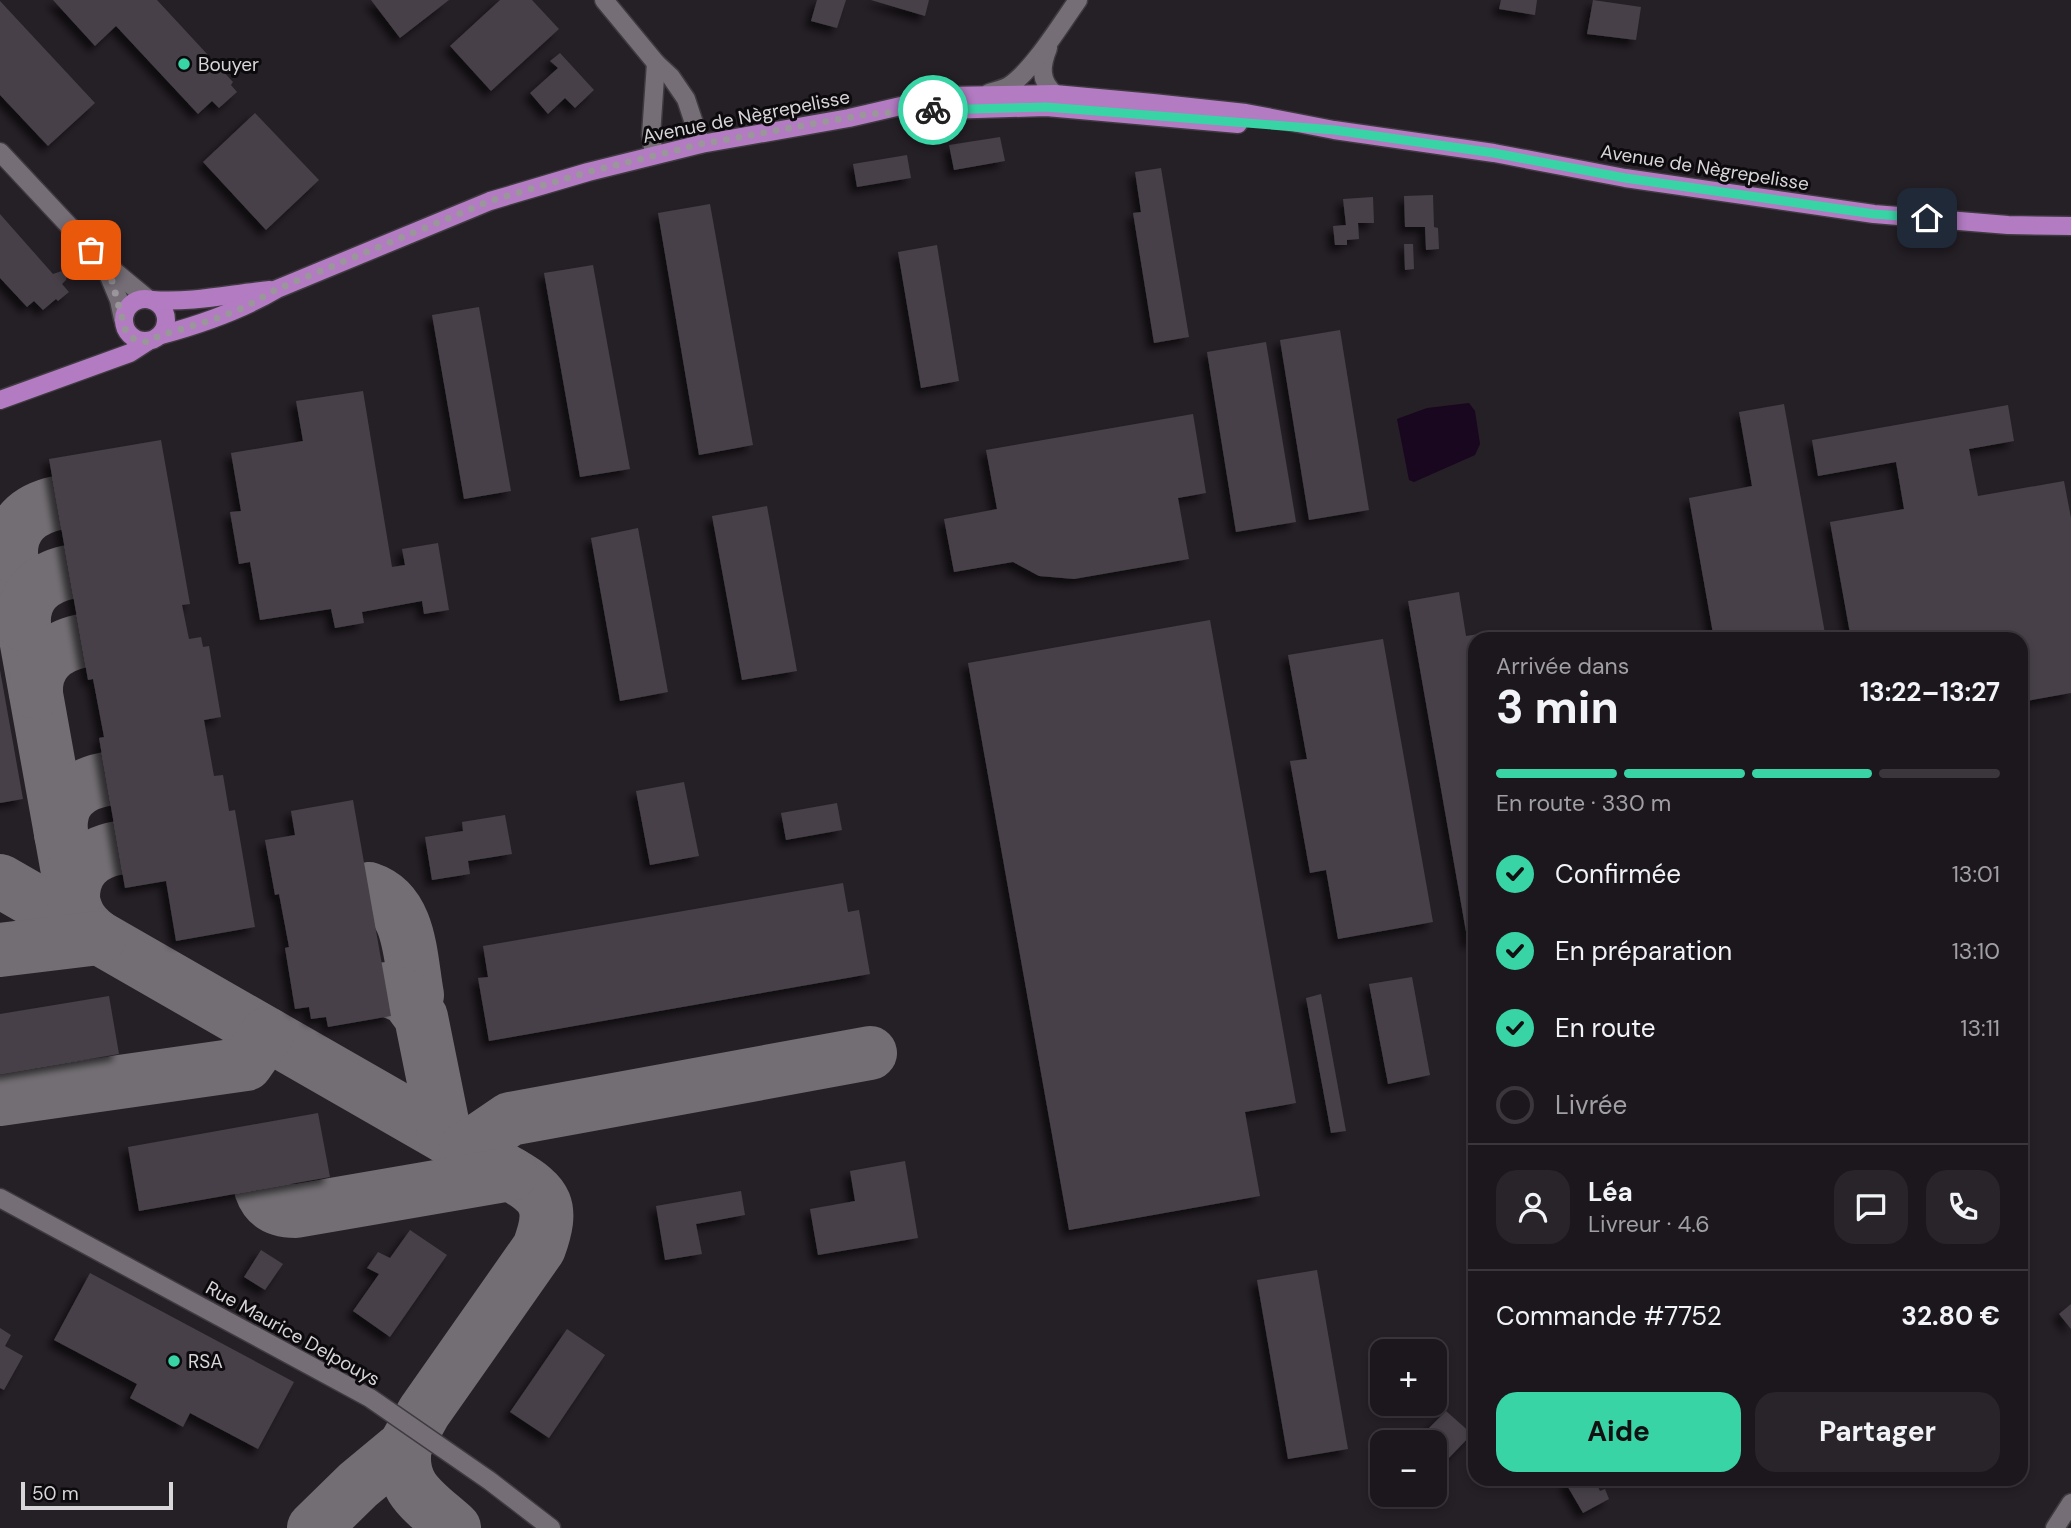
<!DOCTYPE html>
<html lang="fr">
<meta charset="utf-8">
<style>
:root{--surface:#1c171c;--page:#292429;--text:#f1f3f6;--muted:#a09fa3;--line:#3a363b;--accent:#38d4a6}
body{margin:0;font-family:"DM Sans",sans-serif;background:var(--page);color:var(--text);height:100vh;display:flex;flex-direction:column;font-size:26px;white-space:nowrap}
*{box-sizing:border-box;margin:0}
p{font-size:23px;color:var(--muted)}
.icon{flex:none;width:38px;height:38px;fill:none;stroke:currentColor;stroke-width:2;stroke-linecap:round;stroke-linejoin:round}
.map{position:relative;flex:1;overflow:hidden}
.sheet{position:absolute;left:1468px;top:632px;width:560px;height:854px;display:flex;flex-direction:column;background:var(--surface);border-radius:21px;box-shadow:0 4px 10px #0003,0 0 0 2px var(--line)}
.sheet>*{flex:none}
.buttons{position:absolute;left:1370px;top:1339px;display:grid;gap:14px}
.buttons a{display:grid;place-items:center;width:77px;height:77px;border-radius:14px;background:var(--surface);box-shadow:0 4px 10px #0003,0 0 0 2px var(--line);font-size:35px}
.scale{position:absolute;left:21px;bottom:18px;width:152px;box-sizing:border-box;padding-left:7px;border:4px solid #d9d6da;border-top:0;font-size:19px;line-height:24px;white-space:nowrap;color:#d9d6da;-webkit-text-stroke:5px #0c0a0d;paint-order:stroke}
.pin{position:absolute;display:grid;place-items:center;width:60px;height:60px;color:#fff;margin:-30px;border-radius:14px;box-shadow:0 4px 10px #0006}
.courier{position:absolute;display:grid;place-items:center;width:70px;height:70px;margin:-35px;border:5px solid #38d4a6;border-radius:50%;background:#fff;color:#222;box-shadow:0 2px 9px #0007}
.overview em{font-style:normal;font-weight:700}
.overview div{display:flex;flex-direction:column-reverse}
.overview{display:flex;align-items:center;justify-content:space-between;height:119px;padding:0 28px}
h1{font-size:46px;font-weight:700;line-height:52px}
.bar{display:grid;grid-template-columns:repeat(4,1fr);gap:10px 7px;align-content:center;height:84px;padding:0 28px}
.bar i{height:9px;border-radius:5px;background:var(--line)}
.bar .selected{background:var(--accent)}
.bar p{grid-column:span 4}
.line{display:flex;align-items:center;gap:18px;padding:0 28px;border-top:2px solid var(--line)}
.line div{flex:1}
.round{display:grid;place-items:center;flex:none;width:74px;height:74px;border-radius:21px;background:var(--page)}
ol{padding:0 28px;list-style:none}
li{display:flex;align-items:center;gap:21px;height:77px}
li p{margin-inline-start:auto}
li .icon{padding:7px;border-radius:50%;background:var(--accent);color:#111;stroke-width:4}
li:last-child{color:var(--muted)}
li i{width:38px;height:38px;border:4px solid var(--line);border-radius:50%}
.action{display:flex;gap:14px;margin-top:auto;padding:14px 28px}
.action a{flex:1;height:80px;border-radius:21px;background:var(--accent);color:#111;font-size:28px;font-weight:700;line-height:80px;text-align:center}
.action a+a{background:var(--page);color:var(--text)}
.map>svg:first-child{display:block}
.water{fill:#19061f}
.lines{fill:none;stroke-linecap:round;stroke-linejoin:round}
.taxiway{stroke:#726e73;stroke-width:54}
.building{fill:#464048;filter:url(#shadow)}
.street-casing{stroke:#3f3a40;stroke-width:21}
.primary-casing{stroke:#3f3a40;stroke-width:21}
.street{stroke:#756e77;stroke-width:18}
.primary{stroke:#b27bc2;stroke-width:18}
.done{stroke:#9a969b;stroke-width:7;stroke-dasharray:0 12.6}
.route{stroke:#38d4a6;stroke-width:9}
.poi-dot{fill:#38d4a6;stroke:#0c0a0d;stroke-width:2.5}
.labels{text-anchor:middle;stroke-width:6;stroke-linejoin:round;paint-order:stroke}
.poi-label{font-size:19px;fill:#d9d6da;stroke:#0c0a0d;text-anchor:start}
.street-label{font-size:19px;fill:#d9d6da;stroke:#0c0a0d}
</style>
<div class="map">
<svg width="2071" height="1528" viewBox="0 0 2071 1528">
<defs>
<filter id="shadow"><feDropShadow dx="-6" dy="6" stdDeviation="3.5" flood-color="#0009"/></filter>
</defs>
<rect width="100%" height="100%" fill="#251f26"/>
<path class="water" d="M1469 403 1475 411 1480 444 1475 455 1414 482 1409 480 1397 419 1427 408Z"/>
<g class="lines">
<g class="taxiway">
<path d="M0 532 7 540 11 555 73 900C77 918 84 927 99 938"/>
<path d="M11 555C10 525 29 509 57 503"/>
<path d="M24 625C22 595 41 578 69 572"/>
<path d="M36 692C35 663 54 647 81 641"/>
<path d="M61 834C58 801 75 785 106 779"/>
<path d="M0 881 511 1174C547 1195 554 1206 539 1248L424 1412 405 1446 358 1485 314 1528"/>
<path d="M369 889C411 903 410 957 417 995"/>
<path d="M73 900C72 870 90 853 118 848"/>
<path d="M0 950 99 938"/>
<path d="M386 989 407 998 421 1017 445 1136"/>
<path d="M0 1099 246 1064 267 1034"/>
<path d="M466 1149 510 1119 870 1053"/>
<path d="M261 1189C267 1206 279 1211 296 1211L511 1174"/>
<path d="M405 1446C398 1488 425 1502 454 1528"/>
</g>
</g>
<g class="building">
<path d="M53 0H157L233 82 231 85 237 92 219 108 212 101 198 114 116 26 95 46Z"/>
<path d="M371 0H449L400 38Z"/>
<path d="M500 0H532L559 29 491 91 450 46Z"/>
<path d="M817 0H846L837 28 811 21Z"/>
<path d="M871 0H929L925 16Z"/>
<path d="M1501 0H1537L1535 15 1499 9Z"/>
<path d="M1593 0 1641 7 1636 40 1587 34Z"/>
<path d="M0 1 95 103 48 146 0 95Z"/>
<path d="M560 53 594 90 575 108 565 98 548 114 530 93 558 68 550 61Z"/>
<path d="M255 113 319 180 266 230 203 162Z"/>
<path d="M1000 137 1005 161 954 170 949 145Z"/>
<path d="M907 155 911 178 857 187 853 164Z"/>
<path d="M1161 168 1189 337 1154 343 1133 213 1141 212 1135 172Z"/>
<path d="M1433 195 1434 227 1438 228 1439 249 1426 250 1425 227H1405L1404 196Z"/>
<path d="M1373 197 1374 223H1358L1359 239 1347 240V245H1335L1333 226 1346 225 1343 199Z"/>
<path d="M710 204 753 445 699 455 658 213Z"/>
<path d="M0 214 53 274 62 271 67 275 66 280 62 284 69 292 58 301 56 299 43 310 34 301 27 307 0 278Z"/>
<path d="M1404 244H1413L1414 269 1405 270Z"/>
<path d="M937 245 959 381 921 388 898 252Z"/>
<path d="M593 265 630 469 580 477 544 273Z"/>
<path d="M479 307 511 491 464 499 432 315Z"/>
<path d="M1340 330 1369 510 1309 520 1280 340Z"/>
<path d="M1266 342 1296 522 1236 532 1207 352Z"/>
<path d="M363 391 392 567 405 565 402 549 438 543 449 610 424 614 422 601 362 612 364 623 335 628 331 609 260 620 250 562 239 564 230 512 241 511 231 453 303 441 296 401Z"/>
<path d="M1784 404 1826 639H1714L1689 498 1752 486 1739 412Z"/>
<path d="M2008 405 2014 441 1969 449 1978 496 2064 481 2071 518V693L2021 702V639H1851L1830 522 1904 509 1896 462 1818 476 1812 440Z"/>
<path d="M1193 414 1206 493 1178 498 1189 559 1074 579 1039 576 1013 562 954 572 944 519 997 509 986 450Z"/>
<path d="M161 440 190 604 182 605 189 639 201 637 203 647 209 646 221 717 204 720 214 776 223 775 229 811 235 810 255 927 176 941 166 881 125 888 99 738 104 737 93 679 88 680 49 459Z"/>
<path d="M767 506 797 671 742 680 712 516Z"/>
<path d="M638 528 668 692 620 701 591 538Z"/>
<path d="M1459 592 1466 636 1485 633 1487 639H1475V941L1468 943 1408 601Z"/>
<path d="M1210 620 1296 1103 1245 1112 1260 1196 1069 1230 968 663Z"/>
<path d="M1383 639 1433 922 1338 939 1326 870 1310 873 1290 761 1307 759 1288 655Z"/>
<path d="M0 670 23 799 0 803Z"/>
<path d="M684 782 699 856 650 865 636 791Z"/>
<path d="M353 800 391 1016 328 1027 326 1017 311 1019 309 1007 295 1009 285 948 289 947 279 894 275 895 265 840 295 835 291 811Z"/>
<path d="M837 803 842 830 786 840 781 813Z"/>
<path d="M505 815 512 854 468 861 470 874 432 880 425 837 463 831 462 822Z"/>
<path d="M843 883 848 912 859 910 870 974 489 1041 478 978 488 977 483 946Z"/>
<path d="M1412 977 1430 1075 1388 1084 1369 984Z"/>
<path d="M1321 994 1346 1131 1331 1133 1306 998Z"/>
<path d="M109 996 119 1054 0 1074V1014Z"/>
<path d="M318 1113 330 1177 139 1211 128 1147Z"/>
<path d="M905 1161 918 1238 818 1255 810 1209 855 1201 850 1171Z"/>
<path d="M741 1191 745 1215 696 1224 702 1254 665 1260 656 1206Z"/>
<path d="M410 1230 447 1255 390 1337 353 1311 379 1274 367 1268 378 1252 390 1258Z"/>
<path d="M261 1250 283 1264 265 1290 244 1277Z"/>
<path d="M1317 1270 1348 1449 1288 1459 1257 1280Z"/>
<path d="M90 1273 294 1382 258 1449 190 1413 183 1427 130 1398 137 1384 54 1340Z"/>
<path d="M2071 1304V1329L2059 1314Z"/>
<path d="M0 1328 11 1335 5 1346 23 1356 4 1390 0 1388Z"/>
<path d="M567 1329 605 1355 549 1438 510 1412Z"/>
<path d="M1446 1411 1472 1434 1448 1459 1435 1447V1442H1430L1422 1435Z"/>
<path d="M1569 1479H1594L1600 1491 1605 1489 1609 1499 1583 1513 1565 1482Z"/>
</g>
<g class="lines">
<defs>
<g id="street">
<path d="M604 0 656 63 671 77 686 99 701 144"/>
<path d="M1048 48C1041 65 1039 81 1055 94"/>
<path d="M989 93C996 91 1003 89 1009 86 1033 70 1061 24 1078 0"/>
<path d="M0 152 102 261 148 299"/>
<path d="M654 155 651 135 656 63"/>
<path d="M104 264 119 300 123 319"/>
<path d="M0 1198 370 1398 490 1481 551 1528"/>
<path d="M2055 1528 2071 1503"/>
</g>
<g id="primary">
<path d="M913 111 1046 107 1238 124"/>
<circle cx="145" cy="320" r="21"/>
<path d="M152 300C192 303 230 294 270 290"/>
<path d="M161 335C202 324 240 311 277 289L490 201 588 172 701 144 849 118 944 96 1055 94 1153 103 1246 113 1334 130 1494 153 1625 178 1874 214 2008 225 2071 226"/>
<path d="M0 400 130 353 147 342"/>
</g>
</defs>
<use href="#street" class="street-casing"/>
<use href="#primary" class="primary-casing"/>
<use href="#street" class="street"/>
<use href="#primary" class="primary"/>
</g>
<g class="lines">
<path class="done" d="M91 250 102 261 112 281 126 332 132 338 147 342 161 335 212 320 245 307 277 289 490 201 588 172 701 144 868 114 933 110"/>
<path class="route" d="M933 110 1046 107 1334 130 1494 153 1625 178 1874 214 1927 218"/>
</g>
<g class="poi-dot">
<circle cx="184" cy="64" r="7"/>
<circle cx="174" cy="1361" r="7"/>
</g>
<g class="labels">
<g class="poi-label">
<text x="198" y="71">Bouyer</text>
<text x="188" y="1368">RSA</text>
</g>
<g class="street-label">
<text transform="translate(746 116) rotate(-11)" y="7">Avenue de Nègrepelisse</text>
<text transform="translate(1705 167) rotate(9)" y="7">Avenue de Nègrepelisse</text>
<text transform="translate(293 1333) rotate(29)" y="7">Rue Maurice Delpouys</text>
</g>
</g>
</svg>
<div class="buttons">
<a>+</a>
<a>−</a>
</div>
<div class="scale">50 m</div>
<div class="pin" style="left:91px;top:250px;background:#ea580c"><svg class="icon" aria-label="bag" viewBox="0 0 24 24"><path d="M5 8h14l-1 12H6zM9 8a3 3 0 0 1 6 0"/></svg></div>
<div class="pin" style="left:1927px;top:218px;background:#1f2937"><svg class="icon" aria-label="home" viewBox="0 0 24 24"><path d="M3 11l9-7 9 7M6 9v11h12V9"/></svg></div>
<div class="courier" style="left:933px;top:110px"><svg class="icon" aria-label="bike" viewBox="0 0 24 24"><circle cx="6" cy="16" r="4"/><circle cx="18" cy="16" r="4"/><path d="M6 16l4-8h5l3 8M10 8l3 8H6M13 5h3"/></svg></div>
<section class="sheet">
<div class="overview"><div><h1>3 min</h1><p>Arrivée dans</p></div><em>13:22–13:27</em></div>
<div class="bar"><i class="selected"></i><i class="selected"></i><i class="selected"></i><i></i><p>En route · 330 m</p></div>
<ol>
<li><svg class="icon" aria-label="check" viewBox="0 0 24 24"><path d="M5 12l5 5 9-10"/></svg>Confirmée<p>13:01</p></li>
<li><svg class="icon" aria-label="check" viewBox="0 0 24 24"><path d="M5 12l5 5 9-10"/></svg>En préparation<p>13:10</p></li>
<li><svg class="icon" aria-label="check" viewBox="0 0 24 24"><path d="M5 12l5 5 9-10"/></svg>En route<p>13:11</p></li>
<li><i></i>Livrée</li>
</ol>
<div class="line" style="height:126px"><a class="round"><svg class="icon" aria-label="person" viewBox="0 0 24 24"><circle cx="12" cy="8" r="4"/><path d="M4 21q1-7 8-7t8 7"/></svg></a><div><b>Léa</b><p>Livreur · 4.6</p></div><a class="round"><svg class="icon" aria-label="chat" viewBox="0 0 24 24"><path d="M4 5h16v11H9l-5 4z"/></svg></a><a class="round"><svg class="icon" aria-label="phone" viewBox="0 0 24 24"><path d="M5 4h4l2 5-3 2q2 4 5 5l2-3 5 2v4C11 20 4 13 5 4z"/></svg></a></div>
<div class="line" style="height:91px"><div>Commande #7752</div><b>32.80 €</b></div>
<div class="action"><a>Aide</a><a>Partager</a></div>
</section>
</div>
